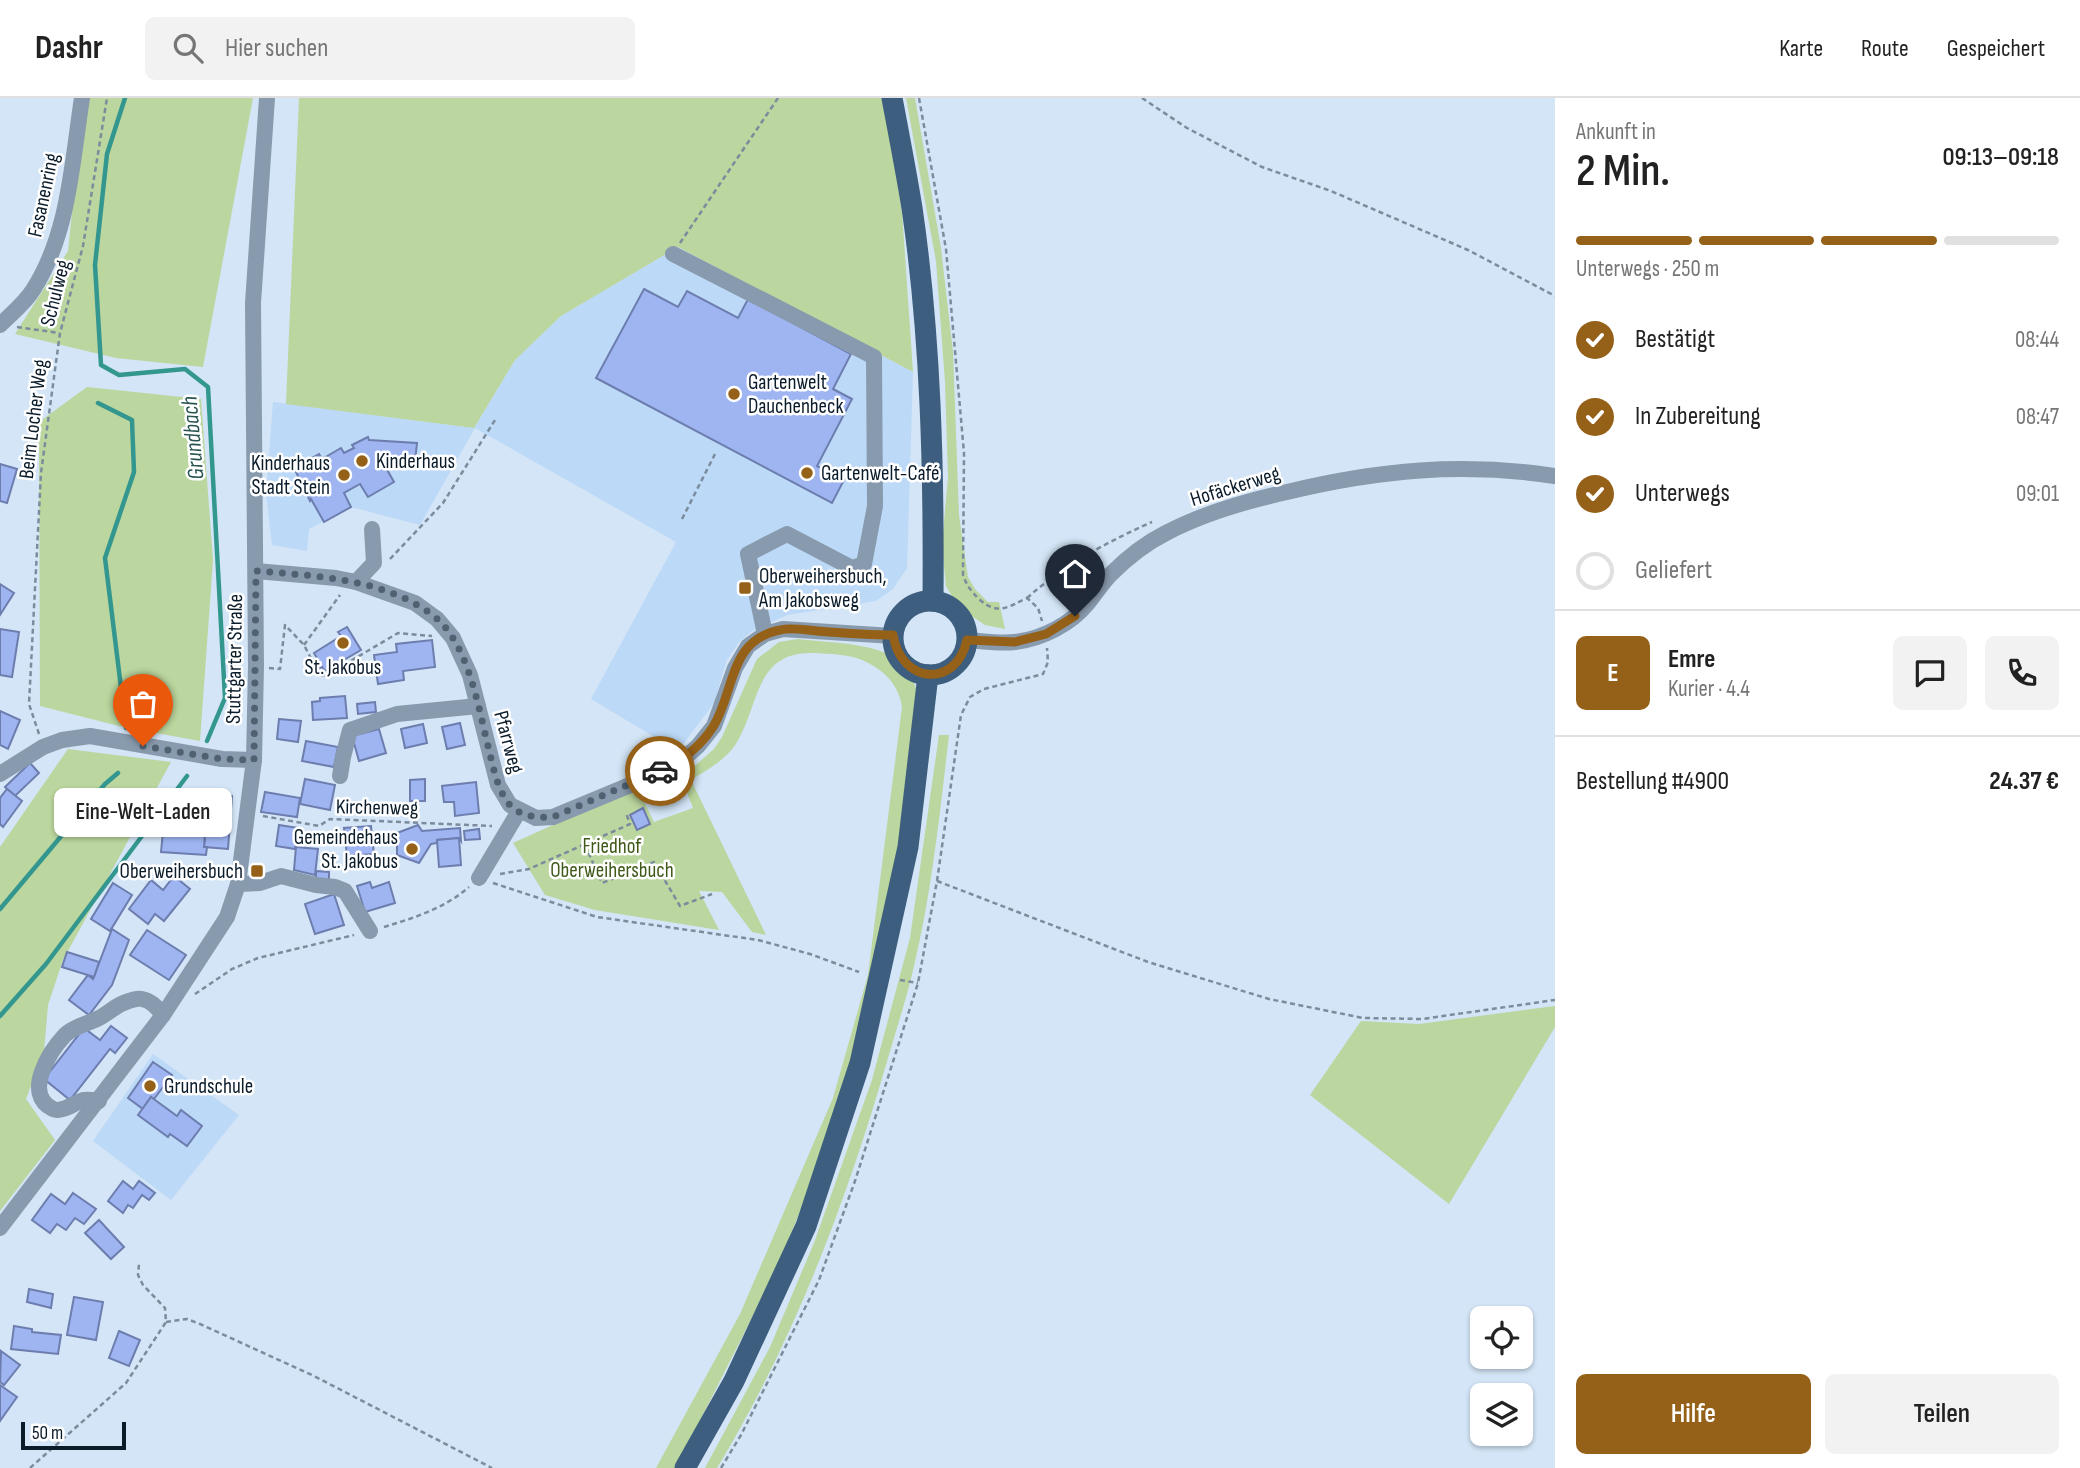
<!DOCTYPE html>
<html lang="de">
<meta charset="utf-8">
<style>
:root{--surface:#fff;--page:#f2f2f2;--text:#222;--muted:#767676;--line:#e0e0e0;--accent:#956017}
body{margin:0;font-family:"Sofia Sans Condensed",sans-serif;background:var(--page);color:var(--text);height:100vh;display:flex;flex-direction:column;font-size:26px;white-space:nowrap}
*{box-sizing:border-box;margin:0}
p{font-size:23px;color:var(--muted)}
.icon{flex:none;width:38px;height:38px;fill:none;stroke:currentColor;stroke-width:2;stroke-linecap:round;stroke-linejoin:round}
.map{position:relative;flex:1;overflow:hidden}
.panel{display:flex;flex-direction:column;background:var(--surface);width:525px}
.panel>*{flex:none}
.tools{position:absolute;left:1470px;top:1208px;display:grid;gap:14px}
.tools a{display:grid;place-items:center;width:63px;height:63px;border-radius:10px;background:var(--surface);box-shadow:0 2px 5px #0004;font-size:35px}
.scale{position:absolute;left:21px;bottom:18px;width:105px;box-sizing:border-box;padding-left:7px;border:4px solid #0a1b2a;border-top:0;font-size:19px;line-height:24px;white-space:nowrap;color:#0a1b2a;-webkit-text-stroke:5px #fff;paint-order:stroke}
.pin{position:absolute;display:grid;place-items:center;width:60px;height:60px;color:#fff;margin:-72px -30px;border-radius:50% 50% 50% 0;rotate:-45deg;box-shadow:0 0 7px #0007}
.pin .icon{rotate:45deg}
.courier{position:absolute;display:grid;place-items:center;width:70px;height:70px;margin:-35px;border:5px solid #956017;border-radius:50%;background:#fff;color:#222;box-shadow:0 2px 9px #0007}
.bubble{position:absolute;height:49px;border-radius:10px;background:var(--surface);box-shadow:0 2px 5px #0004;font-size:23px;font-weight:600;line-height:49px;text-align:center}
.summary em{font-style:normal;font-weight:600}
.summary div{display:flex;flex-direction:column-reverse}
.summary{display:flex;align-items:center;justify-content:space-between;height:119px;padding:0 21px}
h1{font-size:46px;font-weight:600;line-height:52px}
.bar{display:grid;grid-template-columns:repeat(4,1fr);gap:10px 7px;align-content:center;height:84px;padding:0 21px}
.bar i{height:9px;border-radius:5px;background:var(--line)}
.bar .active{background:var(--accent)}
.bar p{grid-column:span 4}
.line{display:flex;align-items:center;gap:18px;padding:0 21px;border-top:2px solid var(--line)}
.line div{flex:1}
.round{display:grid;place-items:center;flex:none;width:74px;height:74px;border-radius:10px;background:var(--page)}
ol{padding:0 21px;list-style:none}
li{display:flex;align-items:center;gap:21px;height:77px}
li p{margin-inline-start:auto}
li .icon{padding:7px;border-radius:50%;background:var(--accent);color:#fff;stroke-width:4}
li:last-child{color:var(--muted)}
li i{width:38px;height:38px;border:4px solid var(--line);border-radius:50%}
.action{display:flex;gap:14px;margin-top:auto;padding:14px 21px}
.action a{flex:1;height:80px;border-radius:10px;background:var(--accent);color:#fff;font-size:28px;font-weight:600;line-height:80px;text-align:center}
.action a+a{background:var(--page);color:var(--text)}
header{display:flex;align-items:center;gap:42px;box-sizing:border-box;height:98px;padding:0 35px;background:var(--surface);border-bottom:2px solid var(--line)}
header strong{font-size:33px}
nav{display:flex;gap:38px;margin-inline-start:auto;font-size:24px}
.search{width:490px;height:63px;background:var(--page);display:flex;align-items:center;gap:18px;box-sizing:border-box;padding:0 24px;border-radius:10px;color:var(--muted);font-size:26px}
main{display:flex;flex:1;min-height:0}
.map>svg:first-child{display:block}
.built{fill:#bcd9f7}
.green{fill:#bbd69e}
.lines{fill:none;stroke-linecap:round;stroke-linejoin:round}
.stream{stroke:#339790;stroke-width:4.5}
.building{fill:#9fb5f2;stroke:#6c7dae;stroke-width:2}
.path{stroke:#7b8c9d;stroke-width:2.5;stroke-dasharray:5 3.5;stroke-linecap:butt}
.minor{stroke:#889aad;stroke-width:16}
.major{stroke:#3d5e7e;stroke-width:21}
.done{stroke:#506271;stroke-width:7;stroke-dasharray:0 12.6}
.route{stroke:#956017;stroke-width:9}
.poi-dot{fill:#956017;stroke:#fff;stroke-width:2.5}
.labels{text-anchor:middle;stroke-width:5;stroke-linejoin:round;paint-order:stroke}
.street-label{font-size:21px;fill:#0a1b2a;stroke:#fff}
.poi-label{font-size:21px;fill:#0a1b2a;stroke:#fff;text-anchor:start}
.park-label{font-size:21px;fill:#3f5918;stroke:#fff}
.water-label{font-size:23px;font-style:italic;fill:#285350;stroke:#fff}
</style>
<header>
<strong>Dashr</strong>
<div class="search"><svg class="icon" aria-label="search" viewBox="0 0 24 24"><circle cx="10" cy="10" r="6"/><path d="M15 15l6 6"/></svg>Hier suchen</div>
<nav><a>Karte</a><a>Route</a><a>Gespeichert</a></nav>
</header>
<main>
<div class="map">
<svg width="1555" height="1370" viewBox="0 0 1555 1370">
<rect width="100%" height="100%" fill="#d3e5f6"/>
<g class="built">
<path d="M678 149 913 274 907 470 893 491 876 503 787 517 751 534 739 544 727 562 714 605 678 653 591 601 676 444 475 330 420 427 351 409 309 431 307 453 272 447 266 395 273 304 474 330 515 262 561 218Z"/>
<path d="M153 956 239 1017 171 1102 93 1043Z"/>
</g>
<g class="green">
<path d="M84 0H253L203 269 116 260 15 236 68 153Z"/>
<path d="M299 0H884L902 114 913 274 678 149 561 218 515 262 474 330 286 306Z"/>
<path d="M906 0H915L941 150 953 254 959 417 968 479 975 491 988 504H999L1005 531 985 527 966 514 956 505 946 488 942 447 948 379 945 284 936 163Z"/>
<path d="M87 289 201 301 213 462 200 643 123 629 40 608 39 324Z"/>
<path d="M798 541C828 545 877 544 901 564 910 571 913 583 917 593L905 729 854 977 779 1166 676 1370H656L740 1216 833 1000 868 877 902 609C899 586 883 571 862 562 848 556 830 556 814 555 755 553 760 605 737 644 727 661 707 672 691 682L766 837 752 834 722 794 699 793 719 832 595 812 545 797 513 745 637 689 654 724 693 710 681 680 714 651 722 639 757 561 779 544Z"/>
<path d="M939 637H949C940 714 932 792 914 868 907 899 897 929 888 960 847 1102 794 1243 717 1370H705L770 1249 814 1145 872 982 910 840Z"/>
<path d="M68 651 171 664 63 862 48 907 44 953 26 1001 55 1042 0 1113V749Z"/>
<path d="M1555 908V929L1449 1106 1310 997 1361 923 1419 926Z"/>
</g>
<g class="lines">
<g class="stream">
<path d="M125 0 107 56 95 167 101 267 119 277 185 271 208 289 225 600 207 643"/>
<path d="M98 305 132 322 134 374 105 460 126 630"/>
<path d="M0 811 105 686 118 675"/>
<path d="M0 918 46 866 187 678"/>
</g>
</g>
<g class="building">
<path d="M644 191 678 209 687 193 738 220 748 201 851 256 833 291 852 301 817 368 844 382 832 405 596 280Z"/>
<path d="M368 339 369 342 417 345 415 363 381 361 394 384 368 399 360 386 344 395 351 409 324 424 311 401 310 403 294 370 319 356 322 361 341 350 344 355 354 350 352 347Z"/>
<path d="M0 366 17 371 7 405 0 403Z"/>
<path d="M0 486 14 495 0 517Z"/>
<path d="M347 529 361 552 325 573 322 569 318 571 313 562 317 560 314 555 341 538 338 534Z"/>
<path d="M0 531 19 534 12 579 0 577Z"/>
<path d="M432 542 435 569 403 573 404 582 378 586 374 557 397 554 396 546Z"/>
<path d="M345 598 347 620 313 622 312 604 320 603V600Z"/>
<path d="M375 604 376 614 358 616 357 606Z"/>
<path d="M0 613 20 622 8 651 0 647Z"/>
<path d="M131 614 146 618 143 631 128 627Z"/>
<path d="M279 621 301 623 298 644 277 641Z"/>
<path d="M460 625 465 647 447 651 442 629Z"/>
<path d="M423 626 427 645 405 650 401 631Z"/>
<path d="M379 631 386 655 359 663 352 638Z"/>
<path d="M306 643 338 649 334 669 302 663Z"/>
<path d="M30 665 39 675 15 698 5 689Z"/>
<path d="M305 681 335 687 330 712 300 706Z"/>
<path d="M425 681V703H410V682Z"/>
<path d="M476 684 479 715 455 718 454 704H444L442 688Z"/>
<path d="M7 691 22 703 3 729 0 726V700Z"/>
<path d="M265 694 300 700 297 719 261 714Z"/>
<path d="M209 696 232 698 228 751 204 749Z"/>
<path d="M643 710 650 726 637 732 630 717Z"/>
<path d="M279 727 299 730 295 751 276 748Z"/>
<path d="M418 727 422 733 460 730 461 743 459 740 437 742V745L431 746 419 765 397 757V735Z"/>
<path d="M371 728 374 756 347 758 344 730Z"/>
<path d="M479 731 480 741 465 742 464 733Z"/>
<path d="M163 733 205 735 204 749H207L206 757 161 754Z"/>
<path d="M459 740 461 767 439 769 437 742Z"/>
<path d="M296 749 318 751 315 777 294 772Z"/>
<path d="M316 773 329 774V783H316Z"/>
<path d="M174 778 190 791 164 823 155 816 148 826 129 811 151 782 163 792Z"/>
<path d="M370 784 372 790 389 784 395 805 365 814 357 788Z"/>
<path d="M113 785 132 797 110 833 91 821Z"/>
<path d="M334 796 344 827 315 836 305 806Z"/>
<path d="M112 831 129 842 112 887 89 917 69 902 88 877 93 881Z"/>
<path d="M147 832 186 857 169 882 130 857Z"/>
<path d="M67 854 99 864 94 879 62 869Z"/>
<path d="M111 928 127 940 115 955 110 951 70 1002 44 981 84 930 100 942Z"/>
<path d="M153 964 172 977 154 1001 151 999 143 1011 128 1000Z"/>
<path d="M151 999 177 1018 181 1012 202 1028 187 1048 170 1036 168 1039 138 1017Z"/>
<path d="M123 1083 133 1091 139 1083 155 1095 149 1102 142 1097 133 1110 128 1107 123 1115 108 1103Z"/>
<path d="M73 1095 96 1111 84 1126 75 1120 66 1132 57 1126 50 1135 32 1122 51 1096 65 1106Z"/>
<path d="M99 1122 124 1149 111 1161 85 1135Z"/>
<path d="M29 1191 53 1196 51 1210 27 1204Z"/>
<path d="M74 1199 103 1204 96 1242 67 1237Z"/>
<path d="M14 1228 32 1231V1234L61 1237 58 1256 11 1251Z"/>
<path d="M119 1233 140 1242 129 1268 109 1260Z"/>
<path d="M1 1253 20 1267 4 1287 0 1284Z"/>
<path d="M0 1287 17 1299 0 1323Z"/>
</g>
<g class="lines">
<g class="path">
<path d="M919 0 946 151 964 355 963 477C967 488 971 493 979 501 998 518 1008 509 1027 500L1038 510 1042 523"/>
<path d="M1142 0 1187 30 1262 69 1331 93 1468 152 1555 198"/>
<path d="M680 145 778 0"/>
<path d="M17 229 59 235"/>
<path d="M682 421 715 356"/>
<path d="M390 461 443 405 495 322"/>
<path d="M1027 500C1064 467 1107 444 1152 424"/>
<path d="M304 547 340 497"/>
<path d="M269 570 280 571 285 527 304 547 320 578 327 577 398 535 432 538"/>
<path d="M39 636 29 606 41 375 60 235 83 148 107 0"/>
<path d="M263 718 319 728 330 721 492 728"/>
<path d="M585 747 602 785 654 764 680 808 712 796"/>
<path d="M500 776 529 771 630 726 626 715"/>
<path d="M937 783 1148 864 1269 901 1363 920 1422 921 1555 902"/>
<path d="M493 785 597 819 758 842 810 856 859 874"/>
<path d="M384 829C414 820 445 810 469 789"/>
<path d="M900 882 918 885"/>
<path d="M195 896 232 871 258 860 354 837"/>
<path d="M166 1224 187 1221 200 1226 314 1278 492 1370"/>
<path d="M30 1370 126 1285 166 1224 165 1210 143 1187 138 1177 139 1166"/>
<path d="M721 1370 741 1337 819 1182 855 1083 918 885 937 783 961 617 970 599 984 591 1043 576 1048 564 1047 550"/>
</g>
<g class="minor">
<path d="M673 156 874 259 875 408 864 466 852 470 787 436 748 456 765 536"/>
<path d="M0 227C11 216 25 205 33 192 69 136 72 64 82 0"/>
<path d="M256 473 336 480 356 484 415 505 437 521 453 540 470 577 498 687 510 707 536 720 553 719 635 685 680 664 698 648 714 628 735 570 748 548 765 536 783 531 893 538"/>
<path d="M356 484 374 465 372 431"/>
<path d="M967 542C983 543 1000 546 1015 544 1042 541 1071 526 1088 505 1096 495 1102 485 1111 476 1127 460 1146 445 1166 435 1204 415 1246 403 1287 394 1378 372 1462 364 1555 378"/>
<path d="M0 676 43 649 62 642 90 638 222 661 254 662"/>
<path d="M340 678 343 659 350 632 397 616 478 608"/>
<path d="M479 780 519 713"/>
<path d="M238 786 260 785 281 778 316 787 335 789 345 793 370 833"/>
<path d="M99 1003C93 1002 88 1001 83 1002 74 1005 62 1015 53 1011 22 996 50 953 65 937 74 928 87 926 99 920 108 916 116 907 126 904 131 902 138 900 142 901 152 903 157 910 163 917"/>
<path d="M0 1130 163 917 227 819 238 786 254 662 256 568 253 205 267 0"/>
</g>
<g class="major">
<path d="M892 0C899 37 906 73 912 110 931 240 934 372 933 503"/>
<circle cx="930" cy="540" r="37"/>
<path d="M685 1370 734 1283 806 1128 860 965 908 749 928 577"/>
</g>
</g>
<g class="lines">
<path class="done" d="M143 648 222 661 254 662 256 473C315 478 386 480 435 519 470 548 479 614 490 656 494 673 498 692 509 706 520 719 538 720 553 719L660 673"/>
<path class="route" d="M660 673C682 663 700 649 713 629 735 594 728 542 780 532 791 529 805 532 817 533 842 535 868 537 893 537 901 586 956 591 967 542L1015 544 1046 536 1075 518"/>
</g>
<g class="poi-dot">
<circle cx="734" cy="296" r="7"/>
<circle cx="362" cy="363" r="7"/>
<circle cx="807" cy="375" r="7"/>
<circle cx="344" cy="377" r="7"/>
<rect x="738" y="483" width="14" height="14" rx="3.5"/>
<circle cx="343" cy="545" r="7"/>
<circle cx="412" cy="751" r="7"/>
<rect x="250" y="766" width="14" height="14" rx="3.5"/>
<circle cx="150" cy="988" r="7"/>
</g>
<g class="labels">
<g class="street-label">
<text transform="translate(43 97) rotate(-78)" y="7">Fasanenring</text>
<text transform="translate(55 195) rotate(-76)" y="7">Schulweg</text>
<text transform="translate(33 321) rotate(-83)" y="7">Beim Locher Weg</text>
<text transform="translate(1235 388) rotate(-17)" y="7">Hofäckerweg</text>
<text transform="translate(234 561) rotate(-89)" y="7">Stuttgarter Straße</text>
<text transform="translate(509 644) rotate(75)" y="7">Pfarrweg</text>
<text transform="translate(377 709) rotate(1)" y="7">Kirchenweg</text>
</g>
<g class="poi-label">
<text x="748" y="291">Gartenwelt<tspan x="748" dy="24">Dauchenbeck</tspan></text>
<text x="376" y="370">Kinderhaus</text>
<text x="330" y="372" text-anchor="end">Kinderhaus<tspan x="330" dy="24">Stadt Stein</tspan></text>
<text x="821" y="382">Gartenwelt-Café</text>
<text x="759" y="485">Oberweihersbuch,<tspan x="759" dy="24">Am Jakobsweg</tspan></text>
<text x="343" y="576" text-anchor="middle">St. Jakobus</text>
<text x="398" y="746" text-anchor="end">Gemeindehaus<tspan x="398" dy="24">St. Jakobus</tspan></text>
<text x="243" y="780" text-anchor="end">Oberweihersbuch</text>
<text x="164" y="995">Grundschule</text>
</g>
<g class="park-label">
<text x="612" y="755">Friedhof<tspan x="612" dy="24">Oberweihersbuch</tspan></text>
</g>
<g class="water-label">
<text transform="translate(192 340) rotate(-95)" y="8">Grundbach</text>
</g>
</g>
</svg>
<div class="tools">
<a><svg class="icon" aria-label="locate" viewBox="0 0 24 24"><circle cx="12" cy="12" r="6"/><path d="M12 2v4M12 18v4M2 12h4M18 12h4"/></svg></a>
<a><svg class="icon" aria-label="layers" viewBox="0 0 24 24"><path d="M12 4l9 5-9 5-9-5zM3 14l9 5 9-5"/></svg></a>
</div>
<div class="scale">50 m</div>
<div class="pin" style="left:143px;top:648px;background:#ea580c"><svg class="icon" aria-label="bag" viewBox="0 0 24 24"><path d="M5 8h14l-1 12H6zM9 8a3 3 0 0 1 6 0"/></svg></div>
<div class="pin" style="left:1075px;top:518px;background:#1f2937"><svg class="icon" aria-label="home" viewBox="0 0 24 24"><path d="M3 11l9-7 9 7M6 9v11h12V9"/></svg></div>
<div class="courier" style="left:660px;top:673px"><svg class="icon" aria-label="car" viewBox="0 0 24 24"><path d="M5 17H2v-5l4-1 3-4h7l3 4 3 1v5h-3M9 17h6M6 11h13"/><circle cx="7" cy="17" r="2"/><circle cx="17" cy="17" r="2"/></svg></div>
<div class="bubble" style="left:54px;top:690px;width:178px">Eine-Welt-Laden</div>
</div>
<section class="panel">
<div class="summary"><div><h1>2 Min.</h1><p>Ankunft in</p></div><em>09:13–09:18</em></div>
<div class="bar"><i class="active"></i><i class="active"></i><i class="active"></i><i></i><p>Unterwegs · 250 m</p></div>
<ol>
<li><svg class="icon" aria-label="check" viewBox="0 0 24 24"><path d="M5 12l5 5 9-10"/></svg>Bestätigt<p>08:44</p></li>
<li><svg class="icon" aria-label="check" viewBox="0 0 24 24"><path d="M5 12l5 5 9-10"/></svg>In Zubereitung<p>08:47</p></li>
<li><svg class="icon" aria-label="check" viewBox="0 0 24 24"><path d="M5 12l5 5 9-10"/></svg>Unterwegs<p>09:01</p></li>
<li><i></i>Geliefert</li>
</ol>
<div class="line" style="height:126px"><b class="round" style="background:var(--accent);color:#fff">E</b><div><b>Emre</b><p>Kurier · 4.4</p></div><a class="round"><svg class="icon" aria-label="chat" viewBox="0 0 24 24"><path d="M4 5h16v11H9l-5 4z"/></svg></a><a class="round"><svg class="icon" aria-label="phone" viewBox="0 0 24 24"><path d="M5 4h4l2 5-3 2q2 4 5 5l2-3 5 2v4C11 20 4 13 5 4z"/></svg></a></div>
<div class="line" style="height:91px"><div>Bestellung #4900</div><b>24.37 €</b></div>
<div class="action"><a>Hilfe</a><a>Teilen</a></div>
</section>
</main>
